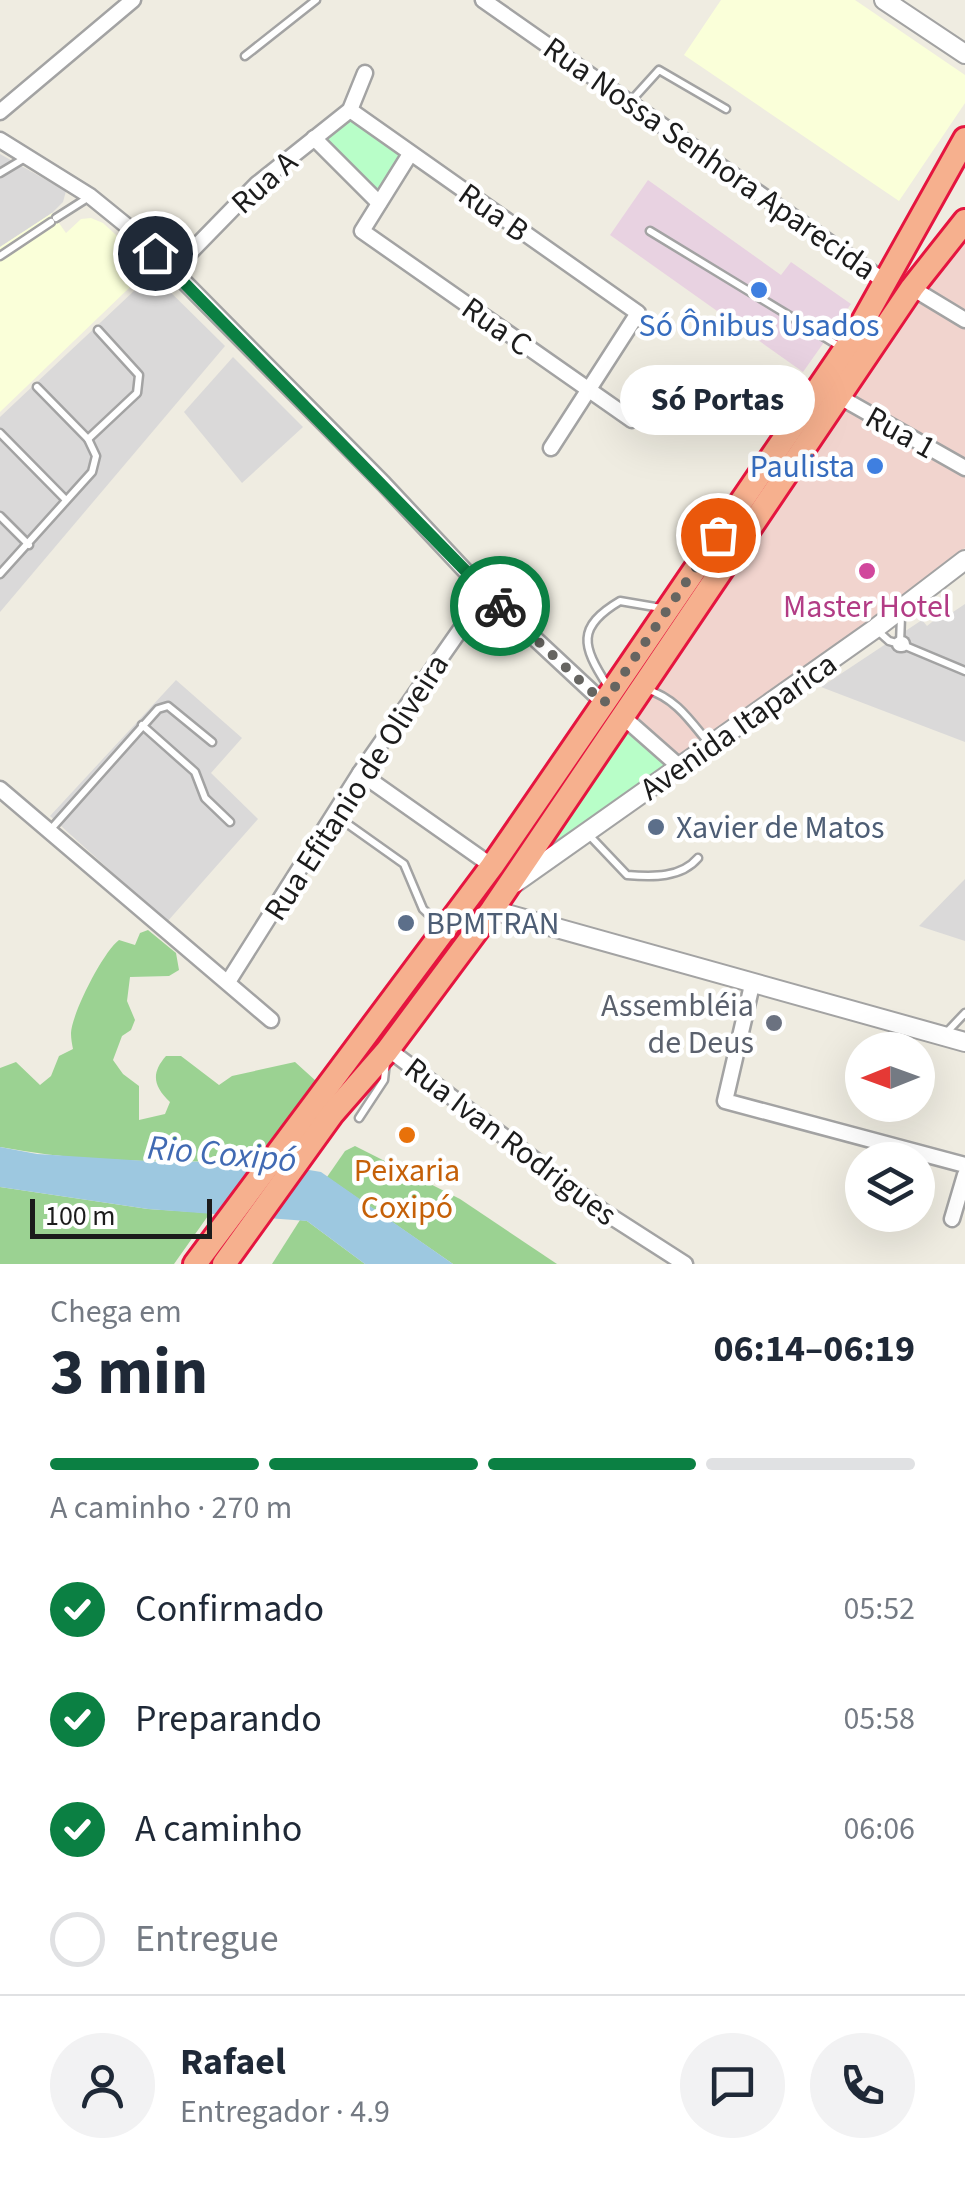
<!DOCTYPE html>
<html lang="pt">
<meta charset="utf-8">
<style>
:root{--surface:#fff;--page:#f2f2f3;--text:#1f2937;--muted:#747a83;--line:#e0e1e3;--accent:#0b8043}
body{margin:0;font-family:"Source Sans 3",sans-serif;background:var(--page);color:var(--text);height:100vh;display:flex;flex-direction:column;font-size:38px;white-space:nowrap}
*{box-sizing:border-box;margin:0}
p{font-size:32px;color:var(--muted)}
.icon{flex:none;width:55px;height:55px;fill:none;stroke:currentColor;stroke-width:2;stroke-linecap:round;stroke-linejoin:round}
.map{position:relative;height:1264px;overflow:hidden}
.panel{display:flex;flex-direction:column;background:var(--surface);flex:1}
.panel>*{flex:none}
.needle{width:65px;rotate:269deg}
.tools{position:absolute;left:845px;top:1032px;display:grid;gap:20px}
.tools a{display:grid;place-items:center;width:90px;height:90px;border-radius:50%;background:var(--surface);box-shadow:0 10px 40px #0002;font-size:50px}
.scale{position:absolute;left:30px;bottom:25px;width:182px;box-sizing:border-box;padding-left:10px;border:5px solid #1c1c1c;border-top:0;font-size:28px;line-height:35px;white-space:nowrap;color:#1c1c1c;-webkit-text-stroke:8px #fff;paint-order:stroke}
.pin{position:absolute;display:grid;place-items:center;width:85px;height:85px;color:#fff;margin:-42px;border:5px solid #fff;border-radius:50%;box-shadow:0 2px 10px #0007}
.courier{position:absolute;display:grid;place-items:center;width:100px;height:100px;margin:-50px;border:8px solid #0b8043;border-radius:50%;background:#fff;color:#222;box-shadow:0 2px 12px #0007}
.bubble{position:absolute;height:70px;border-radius:35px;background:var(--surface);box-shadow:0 10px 40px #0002;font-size:32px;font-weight:700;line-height:70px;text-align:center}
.overview em{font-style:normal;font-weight:700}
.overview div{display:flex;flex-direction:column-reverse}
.overview{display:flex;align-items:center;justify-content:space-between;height:170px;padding:0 50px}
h1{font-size:65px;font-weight:700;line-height:75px}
.bar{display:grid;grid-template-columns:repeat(4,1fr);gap:15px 10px;align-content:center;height:120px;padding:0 50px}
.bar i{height:12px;border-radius:8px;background:var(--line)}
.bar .selected{background:var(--accent)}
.bar p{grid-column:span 4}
.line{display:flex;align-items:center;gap:25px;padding:0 50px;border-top:2px solid var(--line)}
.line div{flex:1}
.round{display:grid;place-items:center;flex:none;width:105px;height:105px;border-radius:52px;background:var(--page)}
ol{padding:0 50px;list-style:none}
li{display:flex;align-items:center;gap:30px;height:110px}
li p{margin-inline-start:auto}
li .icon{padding:10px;border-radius:50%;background:var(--accent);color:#fff;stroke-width:4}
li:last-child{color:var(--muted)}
li i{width:55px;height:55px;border:5px solid var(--line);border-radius:50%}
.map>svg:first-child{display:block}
.residential{fill:#dad9d9}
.commercial{fill:#f1d4ce}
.industrial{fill:#e8d2e1}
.education{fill:#faffd9}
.forest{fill:#9bd292}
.park{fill:#b8fec8}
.water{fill:#9dc8e0}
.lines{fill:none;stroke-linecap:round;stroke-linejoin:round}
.service-casing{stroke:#a3a3a3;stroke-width:11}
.minor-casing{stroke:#a3a3a3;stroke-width:19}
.tertiary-casing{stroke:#a3a3a3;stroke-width:22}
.trunk-casing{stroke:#e5153f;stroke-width:28}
.service{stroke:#fff;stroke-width:6}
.minor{stroke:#fff;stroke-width:14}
.tertiary{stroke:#fff;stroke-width:18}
.trunk{stroke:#f6b08e;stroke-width:22}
.done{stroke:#666561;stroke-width:10;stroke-dasharray:0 18}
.route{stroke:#0b8043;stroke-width:12}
.shop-dot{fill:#3f7fe0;stroke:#fff;stroke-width:4}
.hotel-dot{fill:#d1479c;stroke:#fff;stroke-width:4}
.service-dot{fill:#5c6f8a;stroke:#fff;stroke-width:4}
.worship-dot{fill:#6b7280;stroke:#fff;stroke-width:4}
.food-dot{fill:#e8710a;stroke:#fff;stroke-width:4}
.labels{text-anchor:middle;stroke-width:9;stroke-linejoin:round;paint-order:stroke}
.street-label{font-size:32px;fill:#1c1c1c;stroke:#fff}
.shop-label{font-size:32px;fill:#366cbe;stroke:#fff}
.hotel-label{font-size:32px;fill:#b23c85;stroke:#fff}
.service-label{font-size:32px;fill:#4e5e75;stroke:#fff;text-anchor:start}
.worship-label{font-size:32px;fill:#5b616d;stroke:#fff;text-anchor:end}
.food-label{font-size:32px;fill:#c56008;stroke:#fff}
.water-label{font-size:35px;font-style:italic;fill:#416ab3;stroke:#fff}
</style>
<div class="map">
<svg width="965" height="1264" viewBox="0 0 965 1264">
<rect width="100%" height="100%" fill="#efece1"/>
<g class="residential">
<path d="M0 154 66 191 63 202 52 213 0 247Z"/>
<path d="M152 274 225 346 0 612V417Z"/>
<path d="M233 357 303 427 242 483 184 412Z"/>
<path d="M965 604V742L821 687 922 620 927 626 947 610 950 614Z"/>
<path d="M176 680 242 738 211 773 258 819 167 922 50 816Z"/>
<path d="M965 879V941L919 926Z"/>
</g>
<g class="commercial">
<path d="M965 226V311L917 282Z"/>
<path d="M918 297 965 324V459L849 392Z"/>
<path d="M843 404 965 473V548L681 762 632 718Z"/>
</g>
<path class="industrial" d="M648 180 781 275 791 262 851 304 803 372 610 235Z"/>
<g class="education">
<path d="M721 0H855L965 75V103L899 201 684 55Z"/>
<path d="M52 213 66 233 81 219 91 218 103 223 151 267 0 412V247Z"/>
</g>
<g class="forest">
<path d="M148 930 176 953 179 970 169 976 130 977 127 1001 135 1020 131 1030 122 1036 113 1060 123 1074 139 1086V1120L165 1114 170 1102C153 1086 151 1073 166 1056H181L219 1085 232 1076 295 1062 316 1081 256 1161C171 1162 84 1163 0 1147V1068L16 1062 40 1085 51 1076 59 1056 73 1049C72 1044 71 1039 71 1033 72 1013 103 952 119 940L135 945 140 933Z"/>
<path d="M355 1146 460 1199 557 1264H453L327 1177 345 1151Z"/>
<path d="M0 1187 148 1209 210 1213 174 1264H0Z"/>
<path d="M300 1220 307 1221 365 1264H272Z"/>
</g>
<g class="park">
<path d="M350 114 404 156 378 199 318 139Z"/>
<path d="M626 726 672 766 539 858Z"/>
</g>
<path class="water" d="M0 1147 37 1154 162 1162 256 1161 321 1172 453 1264H365L307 1221 148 1209 0 1187Z"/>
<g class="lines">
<defs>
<g id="service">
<path d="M245 56 316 0"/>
<path d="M630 102 659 70 726 109"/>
<path d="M0 173 25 158"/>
<path d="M56 218 89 197"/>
<path d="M650 231 839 346"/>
<path d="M0 256 51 222"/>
<path d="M0 433 65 499"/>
<path d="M88 439 137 393 139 375 98 330"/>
<path d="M0 516 29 545"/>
<path d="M0 574 92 472 96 456 88 439 37 387"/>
<path d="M879 632 889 641 900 644 901 616"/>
<path d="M903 645 965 671"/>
<path d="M607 685C582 646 576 627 620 601L661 608"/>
<path d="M646 689C675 698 689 719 707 741"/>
<path d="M142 725 195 772 205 798 230 822"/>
<path d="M335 815 404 864 423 909 441 926"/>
<path d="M51 829 158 709 168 706 212 742"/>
<path d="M588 834 627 875C653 877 681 878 698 858"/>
<path d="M947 1032 965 1013"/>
<path d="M359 1118 384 1080 386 1062"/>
</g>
<g id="minor">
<path d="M483 0 887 283"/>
<path d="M350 110 638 313 551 448"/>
<path d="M0 112 133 0"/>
<path d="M314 138 379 203"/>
<path d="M0 140 90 196 138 235 384 484 486 593 604 703"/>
<path d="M410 154 362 231 632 420"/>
<path d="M172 271 257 184 350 110 365 73"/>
<path d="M912 288 965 320"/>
<path d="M838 396 965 468"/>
<path d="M900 644H902"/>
<path d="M622 716 681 768"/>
<path d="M360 773 492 866"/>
<path d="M0 789 271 1020"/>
<path d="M228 982 360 773 486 593"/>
<path d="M752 985 725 1101 965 1165"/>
<path d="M388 1049 604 1212 685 1264"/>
<path d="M952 1219 965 1175"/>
</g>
<g id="tertiary">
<path d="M884 0 965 54"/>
<path d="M515 883 876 628 965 560"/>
<path d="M492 910 965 1042"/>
</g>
<g id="trunk">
<path d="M195 1264 492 866 604 703 857 332 965 139"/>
<path d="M224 1264 332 1114 387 1051 492 910 912 288 965 221"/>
</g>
</defs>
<use href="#service" class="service-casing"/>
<use href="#minor" class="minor-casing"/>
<use href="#tertiary" class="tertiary-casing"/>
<use href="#trunk" class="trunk-casing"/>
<use href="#service" class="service"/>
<use href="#minor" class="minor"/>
<use href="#tertiary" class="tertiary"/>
<use href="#trunk" class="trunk"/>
</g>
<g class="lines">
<path class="done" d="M500 606 604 703 718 535"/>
<path class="route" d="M155 253 500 606"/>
</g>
<g class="shop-dot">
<circle cx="759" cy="290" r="10"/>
<circle cx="875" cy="466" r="10"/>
</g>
<circle class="hotel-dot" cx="867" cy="571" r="10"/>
<g class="service-dot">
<circle cx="656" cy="827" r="10"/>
<circle cx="406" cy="923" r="10"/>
</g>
<circle class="worship-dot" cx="774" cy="1023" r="10"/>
<circle class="food-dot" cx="407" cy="1135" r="10"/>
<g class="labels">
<g class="street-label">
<text transform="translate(710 158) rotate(35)" y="11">Rua Nossa Senhora Aparecida</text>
<text transform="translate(264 182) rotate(-42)" y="11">Rua A</text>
<text transform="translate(494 212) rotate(35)" y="11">Rua B</text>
<text transform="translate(497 326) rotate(35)" y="11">Rua C</text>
<text transform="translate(901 432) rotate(29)" y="11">Rua 1</text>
<text transform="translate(738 726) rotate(-35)" y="11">Avenida Itaparica</text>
<text transform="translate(356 787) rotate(-57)" y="11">Rua Efitanio de Oliveira</text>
<text transform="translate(511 1141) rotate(37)" y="11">Rua Ivan Rodrigues</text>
</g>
<g class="shop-label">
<text x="759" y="336">Só Ônibus Usados</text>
<text x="855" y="477" text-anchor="end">Paulista</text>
</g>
<g class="hotel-label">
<text x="867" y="617">Master Hotel</text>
</g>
<g class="service-label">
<text x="676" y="838">Xavier de Matos</text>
<text x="426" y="934">BPMTRAN</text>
</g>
<g class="worship-label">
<text x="754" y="1016">Assembléia<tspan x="754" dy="37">de Deus</tspan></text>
</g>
<g class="food-label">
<text x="407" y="1181">Peixaria<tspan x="407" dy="37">Coxipó</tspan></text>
</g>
<g class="water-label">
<text transform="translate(222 1153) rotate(5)" y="12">Rio Coxipó</text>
</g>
</g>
</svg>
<div class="tools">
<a><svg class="needle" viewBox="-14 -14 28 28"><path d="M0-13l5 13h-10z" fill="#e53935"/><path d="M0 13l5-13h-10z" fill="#747a83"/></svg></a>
<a><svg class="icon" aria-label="layers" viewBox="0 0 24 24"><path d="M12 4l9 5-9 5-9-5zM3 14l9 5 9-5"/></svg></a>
</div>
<div class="scale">100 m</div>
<div class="pin" style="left:718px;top:535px;background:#ea580c"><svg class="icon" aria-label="bag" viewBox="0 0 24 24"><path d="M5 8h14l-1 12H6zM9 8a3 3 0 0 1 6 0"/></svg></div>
<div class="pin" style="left:155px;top:253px;background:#1f2937"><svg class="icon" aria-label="home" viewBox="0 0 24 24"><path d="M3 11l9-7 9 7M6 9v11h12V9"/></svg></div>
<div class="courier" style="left:500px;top:606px"><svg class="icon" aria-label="bike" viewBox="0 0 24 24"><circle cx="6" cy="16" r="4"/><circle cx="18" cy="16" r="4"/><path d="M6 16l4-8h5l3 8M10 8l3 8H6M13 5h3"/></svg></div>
<div class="bubble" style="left:620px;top:365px;width:195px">Só Portas</div>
</div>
<section class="panel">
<div class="overview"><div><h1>3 min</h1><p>Chega em</p></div><em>06:14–06:19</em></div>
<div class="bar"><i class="selected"></i><i class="selected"></i><i class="selected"></i><i></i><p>A caminho · 270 m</p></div>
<ol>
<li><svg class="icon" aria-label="check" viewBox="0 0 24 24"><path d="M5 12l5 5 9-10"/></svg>Confirmado<p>05:52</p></li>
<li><svg class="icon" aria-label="check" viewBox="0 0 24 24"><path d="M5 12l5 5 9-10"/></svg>Preparando<p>05:58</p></li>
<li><svg class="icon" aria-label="check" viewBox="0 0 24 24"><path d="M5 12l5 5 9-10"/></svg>A caminho<p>06:06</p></li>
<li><i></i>Entregue</li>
</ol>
<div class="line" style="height:180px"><a class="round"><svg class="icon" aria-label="person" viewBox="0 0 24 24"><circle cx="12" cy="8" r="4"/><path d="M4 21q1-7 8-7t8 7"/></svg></a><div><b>Rafael</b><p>Entregador · 4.9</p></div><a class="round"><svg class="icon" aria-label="chat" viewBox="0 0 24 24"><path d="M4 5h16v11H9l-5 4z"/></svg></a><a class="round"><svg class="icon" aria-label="phone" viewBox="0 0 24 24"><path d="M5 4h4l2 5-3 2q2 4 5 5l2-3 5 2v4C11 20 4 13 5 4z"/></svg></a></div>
</section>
